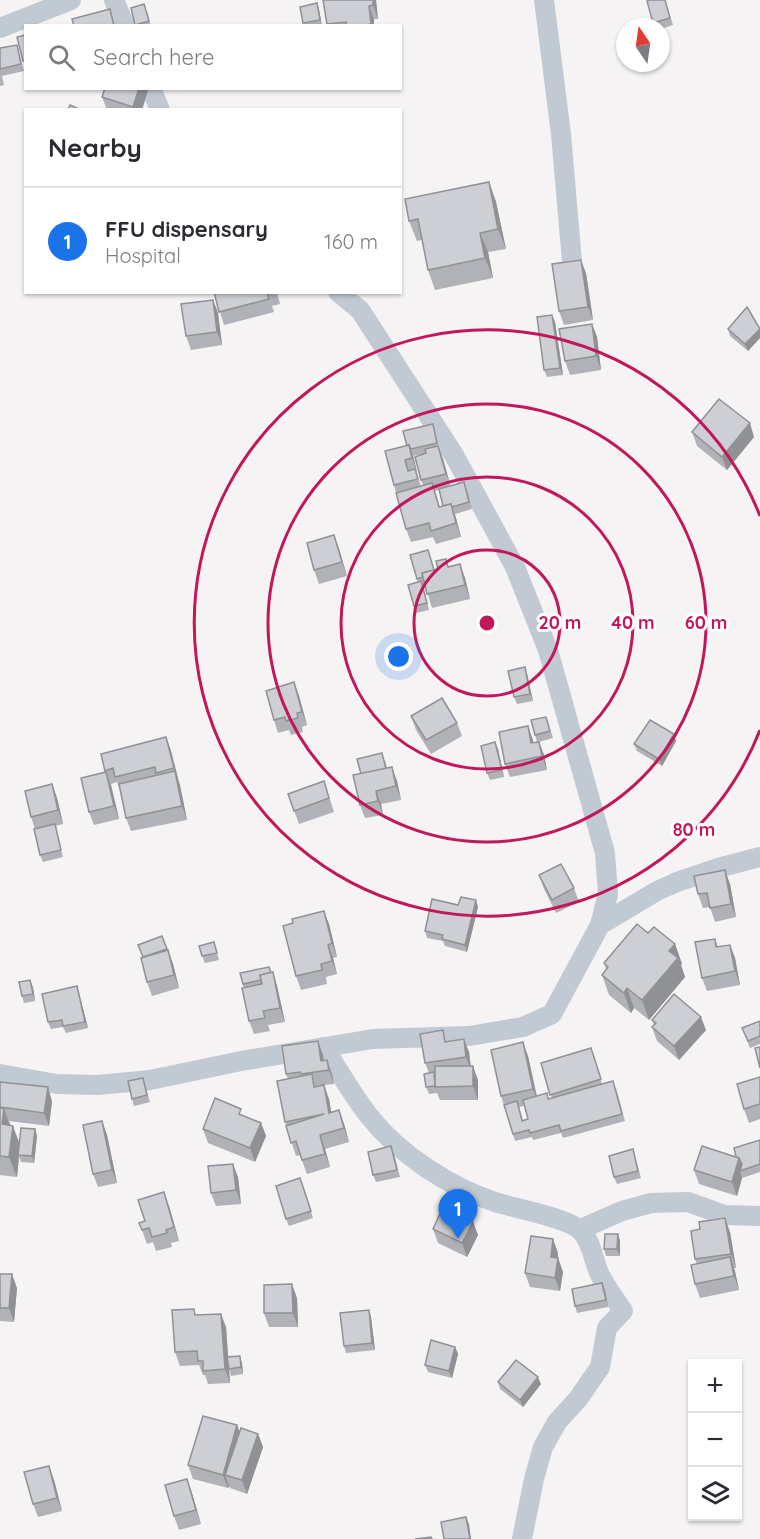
<!DOCTYPE html>
<meta charset="utf-8">
<style>
:root{--surface:#fff;--page:#f7f7f7;--text:#2b2b33;--muted:#7c7c81;--line:#e1e1e2;--accent:#1a73e8}
body{margin:0;font-family:Quicksand,sans-serif;background:var(--page);color:var(--text)}
.controls{position:absolute;right:18px;bottom:18px;display:grid;overflow:hidden;border-radius:0px;box-shadow:0 2px 4px #0004}
.controls button{width:54px;height:54px;display:grid;place-items:center;padding:0;border:0;border-bottom:2px solid var(--line);background:var(--surface);color:var(--text);font:30px sans-serif}
.compass{position:absolute;left:616px;top:18px;width:54px;height:54px;border-radius:50%;background:var(--surface);box-shadow:0 2px 4px #0004;rotate:347deg}
.you{position:absolute;left:399px;top:657px;width:21px;height:21px;margin:-15px;border:4px solid #fff;border-radius:50%;background:#1a73e8;box-shadow:0 0 0 9px #1a73e833}
.badge{display:grid;place-items:center;width:39px;height:39px;border-radius:50%;background:var(--accent);color:#fff;font-size:20px;font-weight:700}
.pin{position:absolute;translate:-50% -50px;filter:drop-shadow(0 2px 3px #0008)}
.pin::after{content:'';position:absolute;top:32px;width:21px;height:18px;background:inherit;clip-path:polygon(0 0,100% 0,50% 100%)}
.list{margin:0;padding:0;list-style:none}
h2{display:flex;justify-content:space-between;align-items:center;height:78px;margin:0;padding:0 24px;font-size:26px}
h2 small{font-size:20px;font-weight:400;color:var(--muted)}
.list li{display:grid;grid-template-columns:39px 1fr auto;gap:18px;align-items:center;box-sizing:border-box;height:108px;padding:0 24px;border-top:2px solid var(--line)}
.list b{display:block;font-size:22px;white-space:nowrap}
.list p{margin:0;font-size:20px;white-space:nowrap;color:var(--muted)}
.list em{font-size:20px;font-style:normal;color:var(--muted)}
.icon{flex:none;width:33px;height:33px;fill:none;stroke:currentColor;stroke-width:2;stroke-linecap:round;stroke-linejoin:round}
.map{position:relative;flex:none;width:760px;height:1539px;overflow:hidden}
.search{position:absolute;background:var(--surface);box-shadow:0 2px 4px #0004;left:24px;top:24px;width:378px;height:66px;display:flex;align-items:center;gap:15px;box-sizing:border-box;padding:0 21px;border-radius:0px;color:var(--muted);font-size:22px}
.panel{position:absolute;background:var(--surface);box-shadow:0 2px 4px #0004;left:24px;top:108px;width:378px;height:186px;border-radius:0px}
.map>svg:first-child{display:block}
</style>
<div class="map">
<svg width="760" height="1539" viewBox="0 0 760 1539">
<rect width="100%" height="100%" fill="#f5f3f3"/>
<g fill="none" stroke-linecap="round" stroke-linejoin="round">
<g stroke="#c1cad2" stroke-width="20">
<path d="M114,0L125,26"/>
<path d="M544,0L561,134L573,273"/>
<path d="M0,28L71,0"/>
<path d="M151,88L160,110"/>
<path d="M600,925L657,891L677,882L718,868L760,857"/>
<path d="M324,1047C338,1070 352,1094 369,1116C399,1154 449,1187 495,1202C513,1208 570,1218 581,1231C593,1243 593,1262 601,1277C607,1289 616,1300 623,1311L607,1328L600,1367L578,1399L557,1422L543,1447L534,1479L522,1539"/>
<path d="M0,1074L57,1084L98,1085L150,1080L241,1061L373,1039L469,1036L523,1027L552,1014L600,925L608,894L605,853L548,650L515,567L454,455L360,310L338,292"/>
<path d="M581,1229L622,1211L651,1203L688,1202L724,1215L760,1216"/>
</g>
</g>
<g fill="#b0b2b7" fill-rule="evenodd">
<path d="M323,0H376L378,19H374V26H327Z"/>
<path d="M665,0L673,25L661,29V27H655L647,1Z"/>
<path d="M317,3L319,10L322,26H304L303,23Z"/>
<path d="M147,11L151,26H136Z"/>
<path d="M17,45L24,71L2,76L4,85L0,86V48Z"/>
<path d="M148,90L142,110H107L102,97Z"/>
<path d="M489,182L496,202L506,249L488,252L493,278L435,290L428,270L422,240L417,241L409,221Z"/>
<path d="M586,273L593,320L564,325L559,311Z"/>
<path d="M214,292H277L280,304L272,306L274,312L224,325Z"/>
<path d="M213,300L218,313L222,345L191,350L186,336Z"/>
<path d="M555,322L563,375L547,377L544,370Z"/>
<path d="M592,324L597,337L601,370L570,375L565,361Z"/>
<path d="M728,329H760V338L748,351L730,336Z"/>
<path d="M435,431L438,446L443,459L450,486L467,489L472,509L455,514L461,537L436,544L433,537L411,542L406,529L394,485L407,446ZM426,453L421,480L423,485L421,486L416,472H417L413,456ZM439,490L443,506L440,507L435,491Z"/>
<path d="M692,432L754,437L727,470L697,446Z"/>
<path d="M339,549L347,576L319,584L314,570Z"/>
<path d="M410,555L434,570L460,564L465,578L470,599L432,608L425,585H423L429,610L416,613L414,606L418,582Z"/>
<path d="M527,674L533,701L517,704L514,697Z"/>
<path d="M294,682L299,696L307,725L302,727L303,732L291,735L289,730L278,733L274,720Z"/>
<path d="M411,716L457,723L462,736L431,754L416,730Z"/>
<path d="M546,717L553,738L539,742L544,755L547,770L510,777L505,764L528,726L533,743L537,742L535,735Z"/>
<path d="M674,734L676,741L662,766L637,751L634,744Z"/>
<path d="M166,737L171,751L179,782L187,820L131,831L126,818L120,791L117,782L111,784L119,819L94,825L89,812L105,772L101,754Z"/>
<path d="M498,749L504,777L490,780L487,773Z"/>
<path d="M385,760L387,768L397,781L401,800L381,804L383,815L365,818L360,805L361,774Z"/>
<path d="M324,781L334,812L299,824L288,794Z"/>
<path d="M52,784L57,798L63,824L55,826L63,857L43,862L40,855L35,829L31,817Z"/>
<path d="M539,875L574,888L579,902L556,913L544,889Z"/>
<path d="M730,884L736,917L715,922L710,907L703,908L698,894Z"/>
<path d="M458,905L478,907L467,952L445,946L443,941L427,938L425,931Z"/>
<path d="M329,924L337,957L333,958L337,974L326,977L327,984L301,990L296,976Z"/>
<path d="M648,933L675,944L682,964L681,965L685,977L649,1020L634,1008L631,1013L609,995L602,975L606,969L604,963Z"/>
<path d="M162,936L173,964L179,988L152,996L147,982L143,957Z"/>
<path d="M715,939L718,947L730,945L735,958L740,985L707,991L702,978Z"/>
<path d="M214,942L219,960L205,963L202,956Z"/>
<path d="M269,967L271,972H273L277,986L285,1022L268,1025L270,1031L254,1034L249,1021L243,984Z"/>
<path d="M33,987L35,1001L24,1003L22,996Z"/>
<path d="M79,993L88,1028L66,1033L63,1027L51,1029L48,1022Z"/>
<path d="M652,1020L706,1030L679,1060L657,1041L652,1027L654,1025Z"/>
<path d="M760,1021V1044L750,1048L742,1028Z"/>
<path d="M318,1041L323,1055L324,1061L327,1060L332,1074L334,1084L316,1086L329,1099L331,1113L344,1124L349,1142L325,1149L330,1167L307,1174L300,1155L296,1156L285,1122L288,1079L286,1074Z"/>
<path d="M447,1041L469,1052L471,1066L478,1080V1100H440L437,1093L429,1094L426,1087L429,1073L425,1063Z"/>
<path d="M591,1048L602,1084L616,1088L625,1121L563,1138L561,1133L533,1140L532,1137L515,1141L501,1096L528,1056L537,1096L549,1099L552,1098L541,1063ZM524,1106L528,1119L523,1120L519,1107Z"/>
<path d="M760,1077V1119L749,1123L744,1109Z"/>
<path d="M143,1078L150,1102L134,1106L132,1099Z"/>
<path d="M0,1082L52,1101L49,1126L9,1121L20,1144L35,1129L37,1136L34,1163L21,1162L19,1156L17,1177L0,1175Z"/>
<path d="M102,1121L107,1135L117,1183L98,1187L93,1174Z"/>
<path d="M261,1123L266,1136L255,1162L208,1143L203,1129Z"/>
<path d="M760,1140V1172L742,1178L737,1196L699,1184L694,1170L736,1157Z"/>
<path d="M633,1149L641,1178L617,1184L614,1177Z"/>
<path d="M394,1153L400,1177L376,1182L373,1175Z"/>
<path d="M238,1177L241,1204L216,1206L211,1193Z"/>
<path d="M303,1185L313,1218L289,1226L286,1219Z"/>
<path d="M169,1206L179,1241L171,1243L172,1247L156,1251L153,1242L147,1244L142,1230L145,1221Z"/>
<path d="M473,1222L478,1235L467,1257L438,1243L433,1229Z"/>
<path d="M730,1232L736,1268H734L739,1290L700,1298L695,1284L697,1264L695,1259Z"/>
<path d="M618,1234L620,1241V1256H606L604,1249Z"/>
<path d="M558,1253V1258L563,1272L560,1291L530,1287L525,1273Z"/>
<path d="M0,1274L17,1288L14,1322L0,1321Z"/>
<path d="M602,1283L605,1290L608,1307L577,1313L575,1306Z"/>
<path d="M297,1298L298,1327H269L264,1313Z"/>
<path d="M369,1310L371,1317L375,1350L346,1353L344,1346Z"/>
<path d="M196,1315L226,1327L228,1357L242,1363L243,1374L231,1376L229,1368L230,1383L208,1384L205,1375H203L199,1365L180,1366L175,1352Z"/>
<path d="M455,1347L458,1354L452,1378L428,1372L425,1365Z"/>
<path d="M498,1382L541,1384L523,1407L500,1389Z"/>
<path d="M237,1425L240,1432L258,1434L263,1447L247,1494L230,1488L229,1486L228,1488L193,1479L188,1465Z"/>
<path d="M187,1479L201,1524L179,1530L174,1516Z"/>
<path d="M54,1480L62,1511L38,1517L33,1504Z"/>
</g>
<g fill="#909195">
<path d="M373,0H376L378,19L373,5Z"/>
<path d="M317,3L319,10L322,26L320,20Z"/>
<path d="M369,6L374,19V26H372L371,24Z"/>
<path d="M139,88H148V90L142,110H133V107Z"/>
<path d="M489,182L496,202L506,249L498,229Z"/>
<path d="M480,233L488,252L493,278L485,258Z"/>
<path d="M581,260L586,273L593,320L588,307Z"/>
<path d="M213,300L218,313L222,345L217,332Z"/>
<path d="M552,315L555,322L563,375L560,368Z"/>
<path d="M592,324L597,337L601,370L596,356Z"/>
<path d="M760,329V338L748,351L745,344Z"/>
<path d="M750,423L754,437L727,470L722,457Z"/>
<path d="M409,445L414,459L417,472L412,458Z"/>
<path d="M438,446L443,459L451,487L446,474Z"/>
<path d="M451,504L456,518L461,537L456,523Z"/>
<path d="M334,535L339,549L347,576L342,562Z"/>
<path d="M460,564L465,578L470,599L465,585Z"/>
<path d="M525,667L527,674L533,701L530,694Z"/>
<path d="M294,682L299,696L307,725L302,712Z"/>
<path d="M528,726L533,740L536,757L531,743Z"/>
<path d="M674,734L676,741L662,766L659,759Z"/>
<path d="M166,737L171,751L179,782L174,768Z"/>
<path d="M495,742L498,749L504,777L502,770Z"/>
<path d="M539,742L544,755L547,770L542,756Z"/>
<path d="M392,767L397,781L401,800L396,786Z"/>
<path d="M175,771L180,785L187,820L182,806Z"/>
<path d="M106,772L111,786L119,819L114,806Z"/>
<path d="M52,784L57,798L63,824L58,810Z"/>
<path d="M376,791L381,804L383,815L378,801Z"/>
<path d="M725,870L730,884L736,917L731,904Z"/>
<path d="M476,900L478,907L467,952L465,945Z"/>
<path d="M324,911L329,924L337,957L332,943Z"/>
<path d="M675,944L682,964L681,965L685,977L649,1020L642,1000L669,951Z"/>
<path d="M328,945L333,958L337,974L332,961Z"/>
<path d="M730,945L735,958L740,985L735,971Z"/>
<path d="M168,950L173,964L179,988L174,975Z"/>
<path d="M273,972L277,986L285,1022L280,1008Z"/>
<path d="M30,980L33,987L35,1001L33,994Z"/>
<path d="M77,986L79,993L88,1028L85,1022Z"/>
<path d="M627,988L634,1008L631,1013L624,993Z"/>
<path d="M701,1017L706,1030L679,1060L674,1046Z"/>
<path d="M464,1039L469,1052L471,1070L466,1057Z"/>
<path d="M318,1041L323,1055L325,1071L321,1061Z"/>
<path d="M523,1042L528,1056L538,1103L533,1089Z"/>
<path d="M327,1060L332,1074L334,1084L329,1070Z"/>
<path d="M473,1066L478,1080V1100L473,1086Z"/>
<path d="M324,1085L329,1099L334,1127L329,1113Z"/>
<path d="M48,1087L52,1101L49,1126L44,1113Z"/>
<path d="M4,1109L11,1128L2,1124Z"/>
<path d="M339,1110L344,1124L349,1142L344,1128Z"/>
<path d="M102,1121L107,1135L117,1183L112,1170Z"/>
<path d="M261,1123L266,1136L255,1162L250,1148Z"/>
<path d="M13,1126L20,1145L17,1177L9,1157Z"/>
<path d="M35,1129L37,1136L34,1163L32,1156Z"/>
<path d="M320,1135L325,1149L330,1167L325,1154Z"/>
<path d="M739,1158L744,1170L740,1171L742,1178L737,1196L732,1182Z"/>
<path d="M233,1164L238,1177L241,1204L236,1190Z"/>
<path d="M164,1192L169,1206L179,1241L174,1227Z"/>
<path d="M725,1218L730,1232L736,1268L731,1254Z"/>
<path d="M473,1222L478,1235L467,1257L462,1243Z"/>
<path d="M618,1234L620,1241V1256L617,1249Z"/>
<path d="M553,1239L558,1253L556,1271L551,1257Z"/>
<path d="M730,1257L735,1271L739,1290L734,1276Z"/>
<path d="M558,1258L563,1272L560,1291L555,1278Z"/>
<path d="M12,1274L17,1288L14,1322L9,1308Z"/>
<path d="M602,1283L605,1290L608,1307L606,1300Z"/>
<path d="M292,1284L297,1298L298,1327L293,1313Z"/>
<path d="M369,1310L371,1317L375,1350L372,1343Z"/>
<path d="M221,1314L226,1327L230,1383L225,1369Z"/>
<path d="M455,1347L458,1354L452,1378L449,1371Z"/>
<path d="M240,1356L242,1363L243,1374L241,1367Z"/>
<path d="M538,1377L541,1384L523,1407L520,1400Z"/>
<path d="M237,1425L242,1439L225,1475L229,1486L228,1488L223,1475Z"/>
<path d="M258,1434L263,1447L247,1494L242,1480Z"/>
<path d="M49,1466L54,1480L62,1511L57,1498Z"/>
<path d="M187,1479L192,1493L201,1524L196,1510Z"/>
<path d="M466,1517L469,1524L471,1539H470Z"/>
</g>
<g fill="#cdcfd5" stroke="#909195" stroke-width="1.5">
<path d="M323,0H373V5L369,6L371,24L360,26H346V22L327,24Z"/>
<path d="M650,0H665L670,18L653,23L647,1Z"/>
<path d="M317,3L320,20L303,23L300,7Z"/>
<path d="M144,4L149,21L135,25L131,8Z"/>
<path d="M110,9L114,26H74L72,19Z"/>
<path d="M26,35V61H23L17,37Z"/>
<path d="M17,45L21,64L0,69V48Z"/>
<path d="M105,88H139L133,107L102,97Z"/>
<path d="M70,105L81,110H68Z"/>
<path d="M489,182L498,229L480,233L485,258L428,270L418,219L409,221L405,199Z"/>
<path d="M581,260L588,307L559,311L552,264Z"/>
<path d="M214,292H267L269,299L219,312Z"/>
<path d="M213,300L217,332L186,336L181,304Z"/>
<path d="M747,307L760,329L745,344L728,329Z"/>
<path d="M552,315L560,368L544,370L537,317Z"/>
<path d="M592,324L596,356L565,361L559,329Z"/>
<path d="M719,399L750,423L722,457L692,432Z"/>
<path d="M433,424L437,443L411,449L409,445L407,446L403,431Z"/>
<path d="M409,445L412,458L405,460L408,471L415,469L418,479L394,485L385,451Z"/>
<path d="M438,446L446,474L421,480L415,457L426,453L425,449Z"/>
<path d="M464,482L469,502L452,507L451,504L443,506L439,489Z"/>
<path d="M432,483L439,507L451,504L456,523L431,531L429,523L406,529L396,493Z"/>
<path d="M334,535L342,562L314,570L307,543Z"/>
<path d="M428,550L434,570L422,573L423,577L417,579L410,555Z"/>
<path d="M446,559L448,567L460,564L465,585L427,594L422,573L438,569L436,561Z"/>
<path d="M421,581L427,603L414,606L408,585Z"/>
<path d="M525,667L530,694L514,697L508,671Z"/>
<path d="M294,682L302,712L297,713L298,718L286,721L285,717L274,720L266,691Z"/>
<path d="M442,698L457,723L426,740L411,716Z"/>
<path d="M546,717L550,731L535,735L531,720Z"/>
<path d="M650,720L674,734L659,759L634,744Z"/>
<path d="M528,726L531,743L539,742L542,756L505,764L499,732Z"/>
<path d="M166,737L174,768L156,773L155,767L115,777L113,768L105,771L101,754Z"/>
<path d="M495,742L502,770L487,773L481,746Z"/>
<path d="M382,753L386,769L361,774L357,759Z"/>
<path d="M392,767L396,786L376,791L378,801L360,805L353,775Z"/>
<path d="M175,771L182,806L126,818L119,784Z"/>
<path d="M106,772L114,806L89,812L81,778Z"/>
<path d="M324,781L329,798L294,811L288,794Z"/>
<path d="M52,784L58,810L31,817L25,791Z"/>
<path d="M55,824L61,850L40,855L34,829Z"/>
<path d="M561,864L574,888L552,900L539,875Z"/>
<path d="M725,870L731,904L710,908L707,893L698,894L694,876Z"/>
<path d="M461,897L476,900L465,945L442,939L443,935L425,931L432,899L458,905Z"/>
<path d="M324,911L332,943L328,945L332,961L321,964L322,970L296,976L283,926L293,923L292,919Z"/>
<path d="M637,924L648,933L654,927L675,944L669,951L678,958L642,1000L627,988L624,993L602,975L608,967L604,963Z"/>
<path d="M162,936L167,949L143,957L138,945Z"/>
<path d="M715,939L716,947L730,945L735,971L702,978L695,942Z"/>
<path d="M214,942L217,953L202,956L199,946Z"/>
<path d="M168,950L174,975L147,982L141,958Z"/>
<path d="M269,967L271,973L260,975L261,980L243,984L240,973Z"/>
<path d="M273,972L280,1008L263,1011L265,1018L249,1021L242,988L262,984L260,975Z"/>
<path d="M30,980L33,994L22,996L19,982Z"/>
<path d="M77,986L85,1022L63,1026L62,1020L48,1022L42,994Z"/>
<path d="M674,994L701,1017L674,1046L652,1027L656,1023L652,1020Z"/>
<path d="M760,1021V1036L748,1041L742,1028Z"/>
<path d="M443,1030L445,1042L464,1039L466,1057L425,1063L420,1034Z"/>
<path d="M318,1041L321,1061L327,1060L329,1070L301,1074L300,1072L286,1074L282,1046Z"/>
<path d="M523,1042L533,1089L501,1096L491,1050Z"/>
<path d="M760,1047V1068L755,1048Z"/>
<path d="M591,1048L601,1079L550,1095L541,1063Z"/>
<path d="M435,1066H473V1086L435,1087Z"/>
<path d="M434,1072L435,1086L426,1087L424,1074Z"/>
<path d="M312,1074L314,1087L324,1085L329,1113L339,1110L344,1128L320,1135L325,1154L302,1160L296,1141L291,1143L286,1126L324,1114L285,1122L277,1081Z"/>
<path d="M760,1077V1104L744,1109L737,1084Z"/>
<path d="M143,1078L147,1095L132,1099L128,1081Z"/>
<path d="M613,1081L622,1114L561,1131L559,1125L530,1133L529,1130L513,1134L504,1105L517,1101L522,1121L528,1119L523,1100L547,1093L548,1099Z"/>
<path d="M0,1082L48,1087L44,1113L0,1107Z"/>
<path d="M215,1098L241,1109L239,1114L261,1123L250,1148L203,1129Z"/>
<path d="M0,1108L4,1109L2,1124L13,1126L9,1157L0,1156Z"/>
<path d="M102,1121L112,1170L93,1174L83,1125Z"/>
<path d="M21,1128L35,1129L32,1156L18,1155Z"/>
<path d="M760,1140V1164L740,1171L742,1164L739,1158L736,1157L734,1148Z"/>
<path d="M391,1146L397,1170L373,1175L368,1152Z"/>
<path d="M702,1146L739,1158L732,1182L694,1170Z"/>
<path d="M633,1149L638,1171L614,1177L609,1156Z"/>
<path d="M233,1164L236,1190L211,1193L208,1166Z"/>
<path d="M300,1178L311,1211L286,1219L276,1186Z"/>
<path d="M164,1192L174,1227L166,1230L167,1233L152,1237L149,1228L142,1230L139,1223L145,1221L138,1200Z"/>
<path d="M443,1207L473,1222L462,1243L433,1229Z"/>
<path d="M725,1218L731,1254L695,1259L691,1231L700,1229L699,1222Z"/>
<path d="M605,1234H618L617,1249H604Z"/>
<path d="M531,1236L553,1239L551,1257L558,1258L555,1278L525,1273Z"/>
<path d="M730,1257L734,1276L695,1284L691,1265Z"/>
<path d="M0,1274H12L9,1308H0Z"/>
<path d="M602,1283L606,1300L575,1306L572,1289Z"/>
<path d="M292,1284L293,1313H264V1285Z"/>
<path d="M194,1309L195,1315L221,1314L225,1369L203,1371V1361H198L197,1351L175,1352L172,1310Z"/>
<path d="M369,1310L372,1343L344,1346L340,1313Z"/>
<path d="M431,1340L455,1347L449,1371L425,1365Z"/>
<path d="M240,1356L241,1367L229,1369L227,1357Z"/>
<path d="M516,1360L538,1377L520,1400L498,1382Z"/>
<path d="M203,1416L237,1425L223,1475L188,1465Z"/>
<path d="M241,1428L258,1434L242,1480L225,1475Z"/>
<path d="M49,1466L57,1498L33,1504L24,1472Z"/>
<path d="M187,1479L196,1510L174,1516L165,1485Z"/>
<path d="M466,1517L470,1539H444L441,1522Z"/>
<path d="M431,1537L432,1539H415Z"/>
</g>
<g fill="none" stroke="#c2185b" stroke-width="3">
<circle cx="487" cy="623" r="73"/>
<circle cx="487" cy="623" r="146"/>
<circle cx="487" cy="623" r="219"/>
<path d="M760 730A293 293 0 1 1 760 516"/>
</g>
<circle cx="487" cy="623" r="9" fill="#c2185b" stroke="#fff" stroke-width="3"/>
<g font-size="18" text-anchor="middle" font-weight="bold" fill="#c2185b" stroke="#fff" stroke-width="6" stroke-linejoin="round" paint-order="stroke">
<text x="560" y="629">20 m</text>
<text x="633" y="629">40 m</text>
<text x="706" y="629">60 m</text>
<text x="694" y="836">80 m</text>
</g>
</svg>
<div class="controls">
<button>+</button>
<button>−</button>
<button><svg class="icon" aria-label="layers" viewBox="0 0 24 24"><path d="M12 4l9 5-9 5-9-5zM3 14l9 5 9-5"/></svg></button>
</div>
<svg class="compass" viewBox="-18 -18 36 36"><path d="M0-13l5 13h-10z" fill="#e53935"/><path d="M0 13l5-13h-10z" fill="#7c7c81"/></svg>
<div class="you"></div>
<div class="pin badge" style="left:458px;top:1239px">1</div>
<div class="search"><svg class="icon" aria-label="search" viewBox="0 0 24 24"><circle cx="10" cy="10" r="6"/><path d="M15 15l6 6"/></svg>Search here</div>
<section class="panel">
<h2>Nearby<small></small></h2>
<ul class="list">
<li><span class="badge">1</span><div><b>FFU dispensary</b><p>Hospital</p></div><em>160 m</em></li>
</ul>
</section>
</div>
